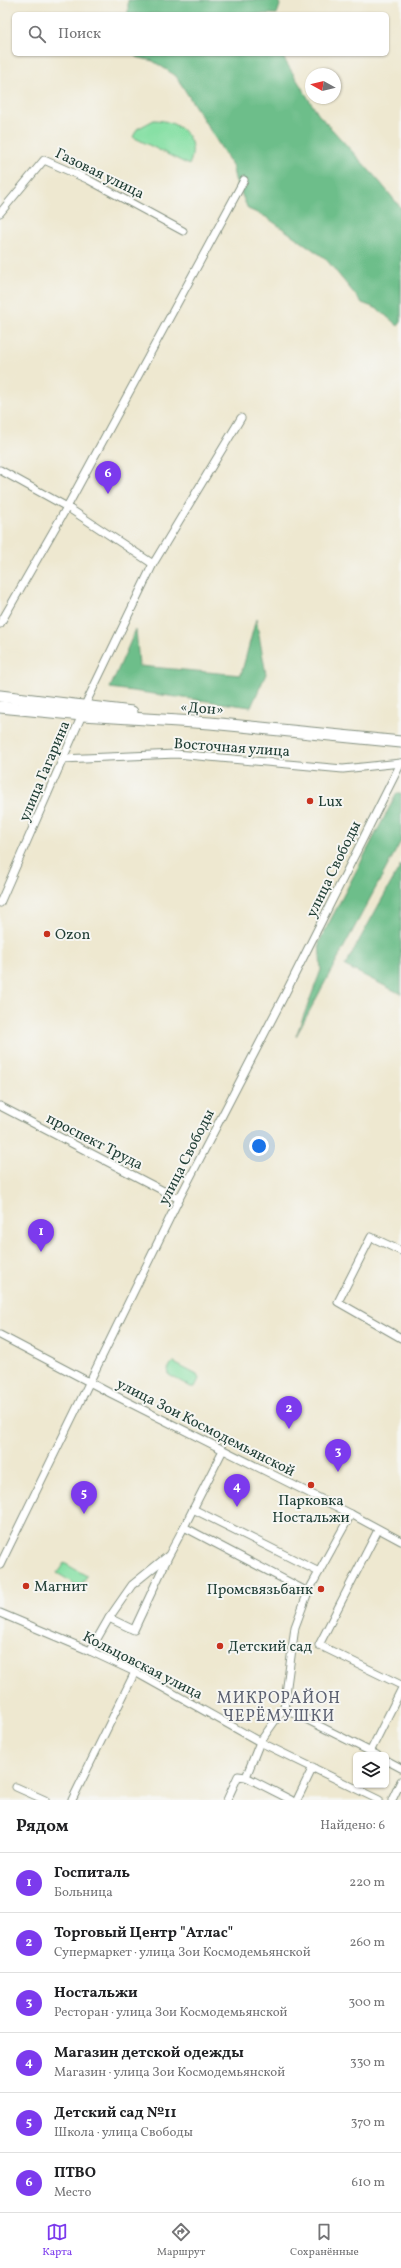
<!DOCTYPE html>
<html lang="ru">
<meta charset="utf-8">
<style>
:root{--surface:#fff;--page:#f2f2f2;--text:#202124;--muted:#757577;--line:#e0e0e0;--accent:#7c3aed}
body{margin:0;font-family:Vollkorn,serif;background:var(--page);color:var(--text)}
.controls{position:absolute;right:12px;bottom:12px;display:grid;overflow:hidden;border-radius:6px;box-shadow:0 1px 3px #0004}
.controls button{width:36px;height:36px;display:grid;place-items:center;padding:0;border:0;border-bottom:1px solid var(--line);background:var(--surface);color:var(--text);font:20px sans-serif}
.compass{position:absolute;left:305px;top:68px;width:36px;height:36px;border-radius:50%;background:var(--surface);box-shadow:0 1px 3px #0004;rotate:278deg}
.you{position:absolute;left:259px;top:1146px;width:14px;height:14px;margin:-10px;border:3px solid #fff;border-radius:50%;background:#1a73e8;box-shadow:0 0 0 6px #1a73e833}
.badge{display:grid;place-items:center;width:26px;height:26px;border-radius:50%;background:var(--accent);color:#fff;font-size:13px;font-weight:700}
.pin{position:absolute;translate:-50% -33px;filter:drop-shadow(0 1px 2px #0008)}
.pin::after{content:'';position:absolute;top:21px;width:14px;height:12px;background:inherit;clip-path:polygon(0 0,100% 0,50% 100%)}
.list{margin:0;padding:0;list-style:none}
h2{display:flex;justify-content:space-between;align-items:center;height:52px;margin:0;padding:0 16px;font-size:17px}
h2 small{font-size:13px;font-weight:400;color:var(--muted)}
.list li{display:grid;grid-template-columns:26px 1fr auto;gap:12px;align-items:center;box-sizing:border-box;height:60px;padding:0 16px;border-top:1px solid var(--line)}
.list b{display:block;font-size:15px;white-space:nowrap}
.list p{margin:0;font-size:13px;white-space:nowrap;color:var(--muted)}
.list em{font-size:13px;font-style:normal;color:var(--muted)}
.icon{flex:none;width:22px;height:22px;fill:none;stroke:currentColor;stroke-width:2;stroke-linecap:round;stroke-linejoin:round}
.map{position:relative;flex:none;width:401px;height:1800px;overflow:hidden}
.search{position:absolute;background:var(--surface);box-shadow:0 1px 3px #0004;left:12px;right:12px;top:12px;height:44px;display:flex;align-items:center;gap:10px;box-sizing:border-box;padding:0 14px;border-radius:6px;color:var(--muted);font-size:15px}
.sheet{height:412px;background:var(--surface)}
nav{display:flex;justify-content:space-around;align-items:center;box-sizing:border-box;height:56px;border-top:1px solid var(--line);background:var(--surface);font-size:11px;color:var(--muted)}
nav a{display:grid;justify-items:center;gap:2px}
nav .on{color:var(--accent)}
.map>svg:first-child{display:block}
</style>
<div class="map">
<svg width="401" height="1800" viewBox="0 0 401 1800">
<rect width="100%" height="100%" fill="#f6f6f2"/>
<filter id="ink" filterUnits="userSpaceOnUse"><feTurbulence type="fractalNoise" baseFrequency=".025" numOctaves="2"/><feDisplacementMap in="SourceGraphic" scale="8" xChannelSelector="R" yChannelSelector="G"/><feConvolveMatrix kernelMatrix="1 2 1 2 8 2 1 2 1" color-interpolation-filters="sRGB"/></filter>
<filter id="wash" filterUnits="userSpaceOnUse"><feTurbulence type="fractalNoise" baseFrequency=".012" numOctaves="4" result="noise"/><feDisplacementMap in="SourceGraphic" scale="16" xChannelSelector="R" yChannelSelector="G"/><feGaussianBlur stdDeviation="0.9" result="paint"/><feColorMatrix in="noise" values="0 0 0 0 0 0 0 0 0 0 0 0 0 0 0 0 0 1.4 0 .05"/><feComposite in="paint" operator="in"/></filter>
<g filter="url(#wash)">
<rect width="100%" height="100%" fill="#eee8d0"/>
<g fill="#87e0a5" stroke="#538e6c">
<path d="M154,120C179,120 201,139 189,165L133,137L137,129Z"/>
<path d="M174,1363L197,1375L199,1379L195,1387H191L169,1375L168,1369L171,1364Z"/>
<path d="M64,1563L87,1576L80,1587L57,1573Z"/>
</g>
<g fill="#6dbe8a" stroke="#467e5f">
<path d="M128,0H278L280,5L277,14H128Z"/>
<path d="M134,54H281L318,114L379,181L401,208V322L398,326L378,309L362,303L325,258L266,217L248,209L235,179L232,165L176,76L153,61L136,57Z"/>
<path d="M256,619L266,674L251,707L110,688L136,629L139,666L241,675Z"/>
<path d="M397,793H401V841L296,1036L321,970L319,942Z"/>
<path d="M401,865V994L345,966Z"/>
</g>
</g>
<g filter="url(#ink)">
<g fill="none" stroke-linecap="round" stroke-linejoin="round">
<g stroke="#869282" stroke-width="9">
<g id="street">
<path d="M0,213L44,160L87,179L183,231"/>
<path d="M0,470L67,507L153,564"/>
<path d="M0,624L67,507L244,180"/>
<path d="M85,705L153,564L241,418"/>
<path d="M62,759L176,754L343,769L401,763"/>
<path d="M0,903L82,715"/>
<path d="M0,1106L179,1199"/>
<path d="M401,1251L371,1237L338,1302L401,1338"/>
<path d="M0,1335L110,1393L351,1514L401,1541"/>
<path d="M223,1450L184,1527L308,1592L351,1514"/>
<path d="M193,1509L319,1572"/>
<path d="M378,1530L319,1645L401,1685"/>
<path d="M0,1565L179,1199L285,994L401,763"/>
<path d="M0,1613L90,1651L135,1672L260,1742L379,1800"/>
<path d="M109,1618L134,1630L168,1557"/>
<path d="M90,1651L109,1618L132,1585L169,1555L184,1527"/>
<path d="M284,1708L295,1627L308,1592"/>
<path d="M370,1752L401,1690"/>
<path d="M386,1760L401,1768"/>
<path d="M246,1777L291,1800"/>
<path d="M16,1787L45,1800"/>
<path d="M72,1800L135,1672"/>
<path d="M227,1800L238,1776L246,1777L260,1742L284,1708L377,1755"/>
<path d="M297,1800L313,1767"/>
<path d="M392,1800L401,1781"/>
</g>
</g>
<g stroke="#869282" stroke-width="13">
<g id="primary">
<path d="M0,696L132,712"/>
<path d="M0,707L82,715L210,723L401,742"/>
</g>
</g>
<use href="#street" stroke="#fff" stroke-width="7"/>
<use href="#primary" stroke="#fff" stroke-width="11"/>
</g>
</g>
<g fill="#c8321e" stroke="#f6f6f2" stroke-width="1.5">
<circle cx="310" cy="801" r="4"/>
<circle cx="47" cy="934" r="4"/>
<circle cx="311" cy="1485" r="4"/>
<circle cx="26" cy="1586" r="4"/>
<circle cx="321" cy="1589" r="4"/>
<circle cx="220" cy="1646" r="4"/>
</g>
<g text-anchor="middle" stroke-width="4" stroke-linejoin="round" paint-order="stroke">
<g font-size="15" fill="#1f3d34" stroke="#f6f6f2">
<text transform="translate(100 173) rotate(26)" y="5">Газовая улица</text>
<text transform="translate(202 708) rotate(4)" y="5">«Дон»</text>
<text transform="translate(232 747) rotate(4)" y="5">Восточная улица</text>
<text transform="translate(44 771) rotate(-67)" y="5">улица Гагарина</text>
<text transform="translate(333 869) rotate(-64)" y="5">улица Свободы</text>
<text transform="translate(95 1141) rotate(27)" y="5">проспект Труда</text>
<text transform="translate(186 1157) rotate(-63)" y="5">улица Свободы</text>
<text transform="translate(206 1427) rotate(27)" y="5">улица Зои Космодемьянской</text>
<text transform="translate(143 1665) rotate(27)" y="5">Кольцовская улица</text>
</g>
<g font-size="15" fill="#1f3d34" stroke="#f6f6f2" text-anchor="start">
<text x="318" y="806">Lux</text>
<text x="55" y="939">Ozon</text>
<text x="311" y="1505" text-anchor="middle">Парковка<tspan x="311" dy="17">Ностальжи</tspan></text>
<text x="34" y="1591">Магнит</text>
<text x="313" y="1594" text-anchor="end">Промсвязьбанк</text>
<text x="228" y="1651">Детский сад</text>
</g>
<g font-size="16" letter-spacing="1" fill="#5d6272" stroke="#f6f6f2">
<text x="279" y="1703">МИКРОРАЙОН<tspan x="279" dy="18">ЧЕРЁМУШКИ</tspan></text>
</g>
</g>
</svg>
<div class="controls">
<button><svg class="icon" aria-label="layers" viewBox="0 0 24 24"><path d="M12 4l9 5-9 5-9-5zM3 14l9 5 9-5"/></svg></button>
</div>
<svg class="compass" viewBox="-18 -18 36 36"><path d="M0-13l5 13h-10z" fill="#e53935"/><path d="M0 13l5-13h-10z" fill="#757577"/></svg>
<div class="you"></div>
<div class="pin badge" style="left:41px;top:1252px">1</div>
<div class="pin badge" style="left:289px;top:1429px">2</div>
<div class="pin badge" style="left:338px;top:1472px">3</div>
<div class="pin badge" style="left:237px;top:1507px">4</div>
<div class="pin badge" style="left:84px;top:1514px">5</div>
<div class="pin badge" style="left:108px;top:494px">6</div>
<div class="search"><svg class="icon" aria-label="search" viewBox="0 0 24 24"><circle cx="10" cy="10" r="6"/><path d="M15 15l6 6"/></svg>Поиск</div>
</div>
<section class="sheet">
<h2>Рядом<small>Найдено: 6</small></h2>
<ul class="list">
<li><span class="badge">1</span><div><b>Госпиталь</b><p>Больница</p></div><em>220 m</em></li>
<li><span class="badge">2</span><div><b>Торговый Центр &quot;Атлас&quot;</b><p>Супермаркет · улица Зои Космодемьянской</p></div><em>260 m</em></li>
<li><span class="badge">3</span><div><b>Ностальжи</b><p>Ресторан · улица Зои Космодемьянской</p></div><em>300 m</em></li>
<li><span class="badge">4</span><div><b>Магазин детской одежды</b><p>Магазин · улица Зои Космодемьянской</p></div><em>330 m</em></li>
<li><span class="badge">5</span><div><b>Детский сад №11</b><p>Школа · улица Свободы</p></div><em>370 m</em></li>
<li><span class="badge">6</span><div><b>ПТВО</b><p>Место</p></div><em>610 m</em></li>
</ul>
</section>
<nav>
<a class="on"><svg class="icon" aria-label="map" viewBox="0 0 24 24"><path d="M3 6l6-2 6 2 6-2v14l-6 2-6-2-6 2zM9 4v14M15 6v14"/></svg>Карта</a>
<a><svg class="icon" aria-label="directions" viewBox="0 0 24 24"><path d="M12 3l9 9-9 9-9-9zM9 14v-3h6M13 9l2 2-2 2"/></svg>Маршрут</a>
<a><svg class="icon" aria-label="saved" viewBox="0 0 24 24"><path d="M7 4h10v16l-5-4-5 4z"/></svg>Сохранённые</a>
</nav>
